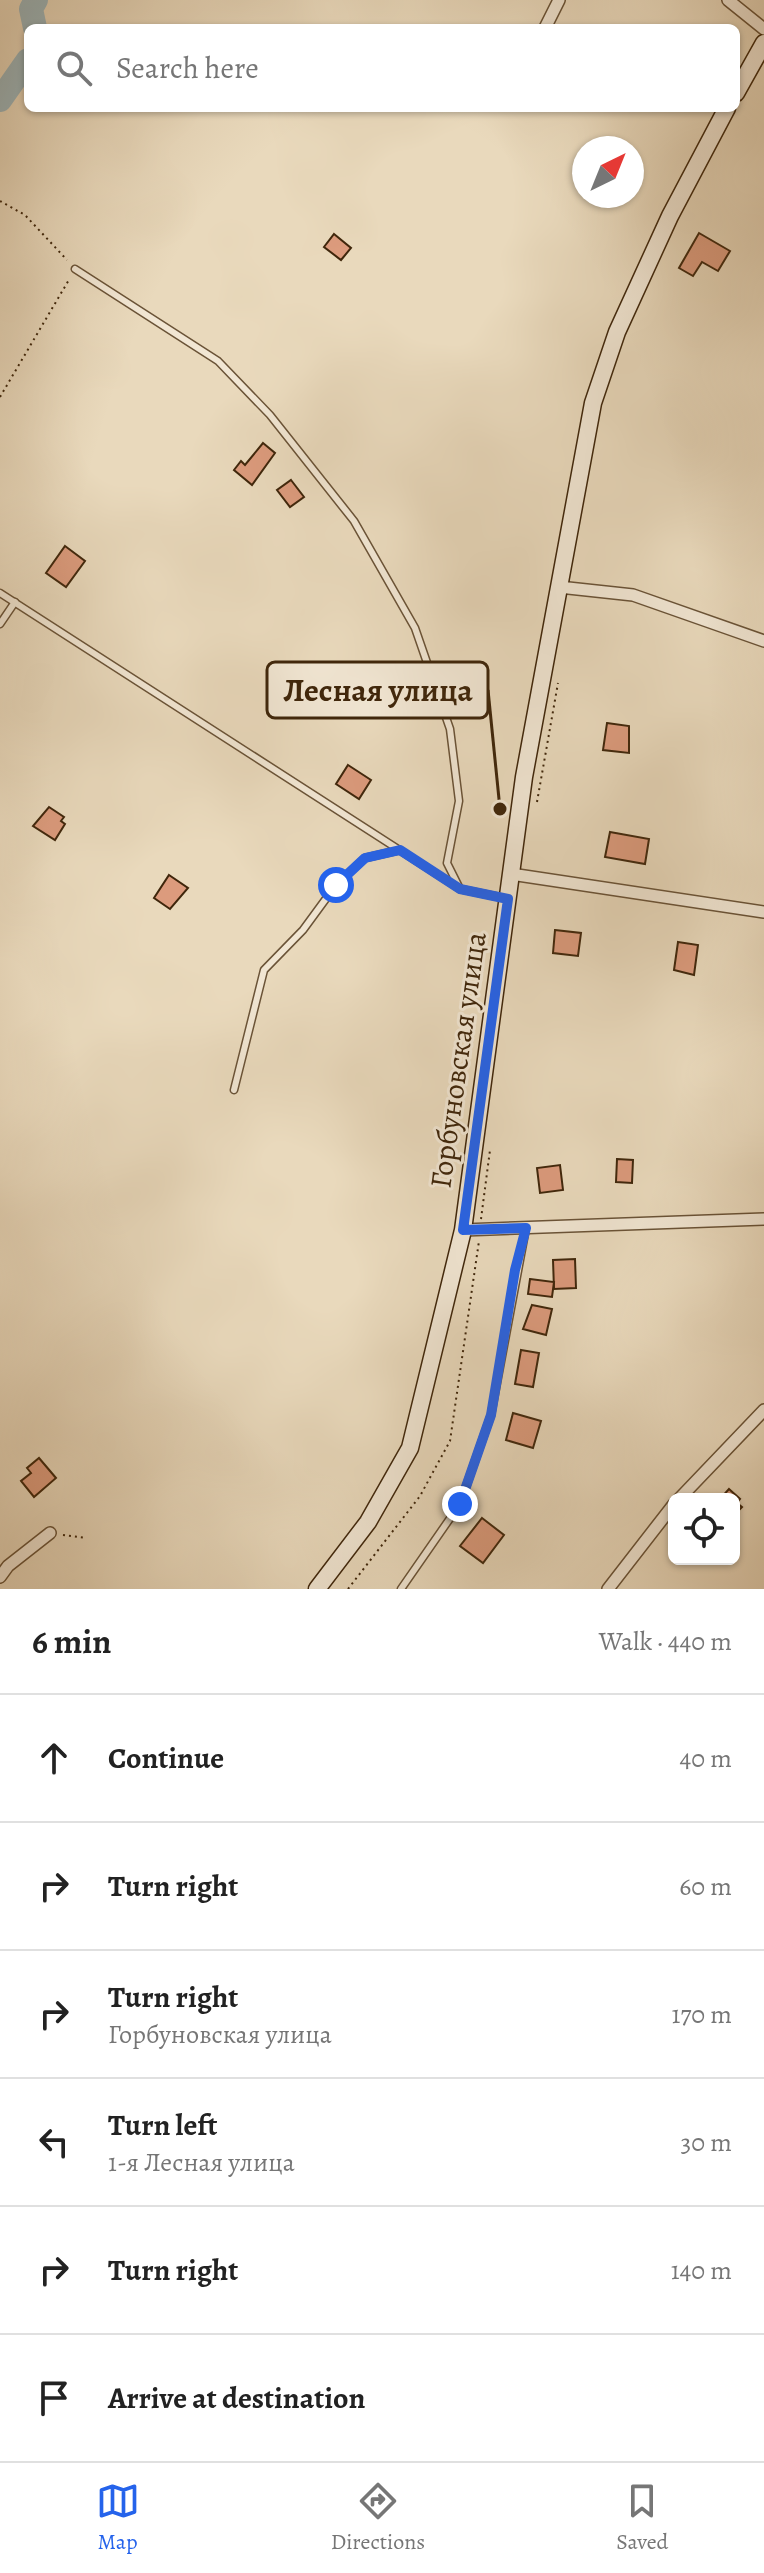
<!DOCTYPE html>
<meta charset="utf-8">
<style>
:root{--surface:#fff;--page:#f2f2f2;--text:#222;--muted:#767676;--line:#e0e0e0;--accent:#2563eb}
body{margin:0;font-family:Alegreya,serif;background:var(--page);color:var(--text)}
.controls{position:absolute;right:24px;bottom:24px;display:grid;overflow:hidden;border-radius:12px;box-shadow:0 2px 6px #0004}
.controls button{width:72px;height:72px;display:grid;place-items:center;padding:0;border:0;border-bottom:2px solid var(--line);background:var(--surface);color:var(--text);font:40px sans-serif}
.compass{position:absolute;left:572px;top:136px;width:72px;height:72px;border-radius:50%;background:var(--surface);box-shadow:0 2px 6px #0004;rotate:43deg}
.stop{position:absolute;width:24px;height:24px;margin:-18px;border:6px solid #2563eb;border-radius:50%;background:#fff}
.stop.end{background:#2563eb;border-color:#fff;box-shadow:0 2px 8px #0008}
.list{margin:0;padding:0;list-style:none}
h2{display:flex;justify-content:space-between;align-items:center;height:104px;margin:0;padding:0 32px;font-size:34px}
h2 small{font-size:26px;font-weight:400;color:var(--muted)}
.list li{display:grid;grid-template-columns:52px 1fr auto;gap:24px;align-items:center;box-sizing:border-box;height:128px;padding:0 32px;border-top:2px solid var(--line)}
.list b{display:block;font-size:30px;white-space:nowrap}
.list p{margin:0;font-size:26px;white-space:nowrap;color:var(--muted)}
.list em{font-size:26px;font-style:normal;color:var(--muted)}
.icon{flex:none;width:44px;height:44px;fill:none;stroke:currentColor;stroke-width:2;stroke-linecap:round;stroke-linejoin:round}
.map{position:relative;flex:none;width:764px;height:1589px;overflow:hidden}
.search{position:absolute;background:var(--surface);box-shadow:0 2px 6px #0004;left:24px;right:24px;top:24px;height:88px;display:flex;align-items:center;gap:20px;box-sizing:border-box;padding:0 28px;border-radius:12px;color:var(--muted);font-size:30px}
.sheet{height:872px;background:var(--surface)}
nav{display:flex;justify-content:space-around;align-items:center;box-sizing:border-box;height:112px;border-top:2px solid var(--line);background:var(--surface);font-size:22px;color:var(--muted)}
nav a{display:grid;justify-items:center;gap:4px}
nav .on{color:var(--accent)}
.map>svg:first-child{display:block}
</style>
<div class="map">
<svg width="764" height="1589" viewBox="0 0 764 1589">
<rect width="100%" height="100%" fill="#e9d9bc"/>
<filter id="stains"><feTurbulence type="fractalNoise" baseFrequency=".0025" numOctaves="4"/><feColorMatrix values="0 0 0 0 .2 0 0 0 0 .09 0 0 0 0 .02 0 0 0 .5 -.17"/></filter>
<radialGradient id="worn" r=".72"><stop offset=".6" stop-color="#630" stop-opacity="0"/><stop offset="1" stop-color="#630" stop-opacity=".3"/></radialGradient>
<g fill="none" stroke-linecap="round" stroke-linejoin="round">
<g stroke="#9db7bd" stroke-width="24">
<path d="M35,28L31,9L36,0"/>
<path d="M0,100L28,60"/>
</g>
</g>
<g fill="#dc9b7d" stroke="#3f260b" stroke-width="2">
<path d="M699,233L730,251L718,271L702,262L693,276L679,268Z"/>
<path d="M334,234L351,248L341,260L324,247Z"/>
<path d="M263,443L275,453L252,485L234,470L241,461L245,465Z"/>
<path d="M291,480L304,497L290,507L277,490Z"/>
<path d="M65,546L85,561L66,587L46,573Z"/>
<path d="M607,723L629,726V753L603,750Z"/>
<path d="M348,765L371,780L359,799L336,784Z"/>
<path d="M49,807L64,817L61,821L65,824L55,840L33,826Z"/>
<path d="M610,832L649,839L645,864L605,857Z"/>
<path d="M169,875L188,888L170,909L154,898Z"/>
<path d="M555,930L581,933L578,956L553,953Z"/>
<path d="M678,942L698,945L694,975L674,970Z"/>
<path d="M617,1159L633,1160L632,1183L616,1182Z"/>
<path d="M560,1165L563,1190L540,1193L537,1168Z"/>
<path d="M575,1259L576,1288L554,1289L553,1260Z"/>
<path d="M530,1279L554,1282L552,1297L528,1294Z"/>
<path d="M532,1305L552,1309L546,1335L523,1329Z"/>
<path d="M521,1350L539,1353L533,1387L515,1384Z"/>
<path d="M513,1413L541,1421L533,1448L506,1440Z"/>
<path d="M39,1458L56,1478L34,1497L21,1481L31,1473L27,1468Z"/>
<path d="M729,1489L740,1499L737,1503L742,1507L734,1515V1499H720Z"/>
<path d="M482,1518L504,1535L483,1563L460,1546Z"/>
</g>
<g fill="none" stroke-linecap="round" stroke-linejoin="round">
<g stroke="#6a5337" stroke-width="9">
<g id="lane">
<path d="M75,269L218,361L270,415L354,521L415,628L450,729L459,801L447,863L460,889"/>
<path d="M0,593L460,889L504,898"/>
<path d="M0,624L15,602"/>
<path d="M234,1090L264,970L303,930L336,885L365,858L400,850"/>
<path d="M401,1589L460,1504L491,1415L526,1228"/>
</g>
</g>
<g stroke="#6a5337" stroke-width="14">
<g id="street">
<path d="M728,0L764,29"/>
<path d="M545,28L559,0"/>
<path d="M559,587L633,595L764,641"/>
<path d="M511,874L764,912"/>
<path d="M463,1230L764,1219"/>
<path d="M679,1499L764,1410"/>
<path d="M0,1577L8,1566L50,1533"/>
<path d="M608,1589L674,1504"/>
</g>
</g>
<g stroke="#3f260b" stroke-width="19">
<g id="secondary">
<path d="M736,93L764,43"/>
<path d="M317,1589L368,1522L410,1448L463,1230L524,777L593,403L617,332L670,216L727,108"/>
</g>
</g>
<g stroke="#3f260b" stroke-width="2" stroke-dasharray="2 4" stroke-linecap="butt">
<path d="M0,201L25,215L67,260"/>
<path d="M0,397L70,278"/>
<path d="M537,802L558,683"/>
<path d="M481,1219L490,1150"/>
<path d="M63,1535L86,1538"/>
<path d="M348,1589L420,1496L450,1441L479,1241"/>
</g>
<use href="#lane" stroke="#f1e6d3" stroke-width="6"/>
<use href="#street" stroke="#f1e6d3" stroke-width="11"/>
<use href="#secondary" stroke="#f1e6d3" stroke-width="16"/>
</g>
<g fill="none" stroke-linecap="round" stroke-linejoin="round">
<path stroke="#2563eb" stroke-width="10" d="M336,885L365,858L400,850L460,889L508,899L463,1230L526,1228L515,1270L491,1415L460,1504"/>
</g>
<g text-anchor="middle" stroke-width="6" stroke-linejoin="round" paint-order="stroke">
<g font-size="30" fill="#3f260b" stroke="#f1e6d3">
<text transform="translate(458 1060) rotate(-82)" y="10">Горбуновская улица</text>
</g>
</g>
<path fill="none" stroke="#3f260b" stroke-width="3" d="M500 809L488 690"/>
<circle fill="#3f260b" stroke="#f1e6d3" stroke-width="3" cx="500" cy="809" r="8"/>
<rect fill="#f1e6d3" stroke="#3f260b" stroke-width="3" x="267" y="662" width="221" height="56" rx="8"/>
<g font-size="32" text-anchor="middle" font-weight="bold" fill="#3f260b">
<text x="378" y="701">Лесная улица</text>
</g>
<rect width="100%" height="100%" filter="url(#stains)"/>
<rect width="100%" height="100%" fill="url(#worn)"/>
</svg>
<div class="controls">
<button><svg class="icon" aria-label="locate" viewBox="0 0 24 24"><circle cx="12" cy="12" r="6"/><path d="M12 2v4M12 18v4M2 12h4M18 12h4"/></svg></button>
</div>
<svg class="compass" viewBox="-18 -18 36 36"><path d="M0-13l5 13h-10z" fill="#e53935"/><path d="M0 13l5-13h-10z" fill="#767676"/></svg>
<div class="stop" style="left:336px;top:885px"></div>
<div class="stop end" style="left:460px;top:1504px"></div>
<div class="search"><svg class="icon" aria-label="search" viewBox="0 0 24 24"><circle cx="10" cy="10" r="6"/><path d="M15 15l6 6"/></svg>Search here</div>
</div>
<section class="sheet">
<h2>6 min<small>Walk · 440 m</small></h2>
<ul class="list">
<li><svg class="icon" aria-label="ahead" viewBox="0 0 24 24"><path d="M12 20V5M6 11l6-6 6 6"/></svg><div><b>Continue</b></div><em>40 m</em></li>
<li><svg class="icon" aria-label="right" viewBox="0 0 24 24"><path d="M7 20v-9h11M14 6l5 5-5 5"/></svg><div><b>Turn right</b></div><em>60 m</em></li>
<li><svg class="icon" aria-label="right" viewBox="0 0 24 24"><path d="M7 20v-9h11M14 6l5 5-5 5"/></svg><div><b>Turn right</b><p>Горбуновская улица</p></div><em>170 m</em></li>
<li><svg class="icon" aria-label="left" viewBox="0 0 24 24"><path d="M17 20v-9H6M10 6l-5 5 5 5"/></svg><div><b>Turn left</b><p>1-я Лесная улица</p></div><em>30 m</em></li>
<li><svg class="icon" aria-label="right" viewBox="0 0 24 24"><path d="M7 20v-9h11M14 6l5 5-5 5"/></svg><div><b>Turn right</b></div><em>140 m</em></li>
<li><svg class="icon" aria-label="arrive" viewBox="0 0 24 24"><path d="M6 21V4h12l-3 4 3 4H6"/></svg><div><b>Arrive at destination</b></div></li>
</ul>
</section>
<nav>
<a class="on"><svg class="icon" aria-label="map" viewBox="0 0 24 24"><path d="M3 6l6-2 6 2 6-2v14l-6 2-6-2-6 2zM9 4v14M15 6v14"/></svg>Map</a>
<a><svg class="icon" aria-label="directions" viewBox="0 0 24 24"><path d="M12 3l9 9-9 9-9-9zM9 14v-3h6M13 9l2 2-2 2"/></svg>Directions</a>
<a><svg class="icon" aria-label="saved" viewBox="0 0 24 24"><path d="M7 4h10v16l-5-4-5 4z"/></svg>Saved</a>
</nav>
